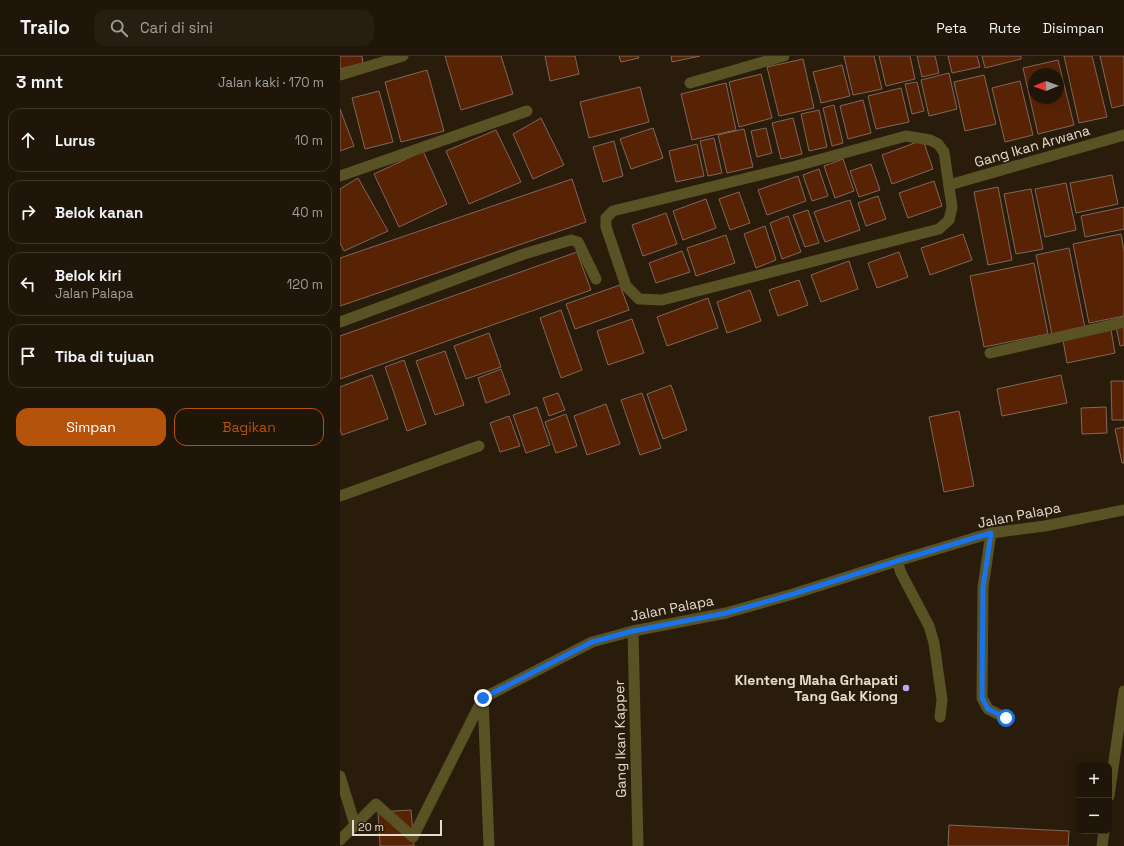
<!DOCTYPE html>
<html lang="id">
<meta charset="utf-8">
<style>
:root{--surface:#1f1508;--page:#271e12;--text:#f1f3f6;--muted:#a19f9c;--line:#3c3429;--accent:#b45309}
body{margin:0;font-family:"Space Grotesk",sans-serif;background:var(--page);color:var(--text)}
.controls{position:absolute;right:12px;bottom:12px;display:grid;overflow:hidden;border-radius:8px;box-shadow:0 4px 16px #0002}
.controls button{width:36px;height:36px;display:grid;place-items:center;padding:0;border:0;border-bottom:1px solid var(--line);background:var(--surface);color:var(--text);font:20px sans-serif}
.compass{position:absolute;left:688px;top:12px;width:36px;height:36px;border-radius:50%;background:var(--surface);box-shadow:0 4px 16px #0002;rotate:269deg}
.scale{position:absolute;left:12px;bottom:10px;width:90px;box-sizing:border-box;padding-left:4px;border:2px solid #e5dcd1;border-top:0;font-size:11px;line-height:14px;white-space:nowrap;color:#e5dcd1;-webkit-text-stroke:3px #291c0a;paint-order:stroke}
.stop{position:absolute;width:12px;height:12px;margin:-9px;border:3px solid #1a73e8;border-radius:50%;background:#fff}
.stop.end{background:#1a73e8;border-color:#fff;box-shadow:0 1px 4px #0008}
.list{margin:0;padding:0;list-style:none}
h2{display:flex;justify-content:space-between;align-items:center;height:52px;margin:0;padding:0 16px;font-size:17px}
h2 small{font-size:13px;font-weight:400;color:var(--muted)}
.list li{display:grid;grid-template-columns:26px 1fr auto;gap:12px;align-items:center;box-sizing:border-box;height:64px;margin:0 8px 8px;padding:0 8px;border:1px solid var(--line);border-radius:12px}
.list b{display:block;font-size:15px;white-space:nowrap}
.list p{margin:0;font-size:13px;white-space:nowrap;color:var(--muted)}
.list em{font-size:13px;font-style:normal;color:var(--muted)}
.actions{display:flex;gap:8px;padding:12px 16px}
.actions a{flex:1;padding:9px 0;border:1px solid var(--accent);border-radius:12px;text-align:center;font-size:14px;color:var(--accent)}
.actions .main{background:var(--accent);color:#fff}
.icon{flex:none;width:22px;height:22px;fill:none;stroke:currentColor;stroke-width:2;stroke-linecap:round;stroke-linejoin:round}
.map{position:relative;flex:none;width:784px;height:790px;overflow:hidden}
header{display:flex;align-items:center;gap:24px;box-sizing:border-box;height:56px;padding:0 20px;background:var(--surface);border-bottom:1px solid var(--line)}
header strong{font-size:19px}
nav{display:flex;gap:22px;margin-inline-start:auto;font-size:14px}
.search{width:280px;height:36px;background:var(--page);display:flex;align-items:center;gap:10px;box-sizing:border-box;padding:0 14px;border-radius:12px;color:var(--muted);font-size:15px}
main{display:flex}
aside{flex:1;background:var(--surface)}
.map>svg:first-child{display:block}
</style>
<header>
<strong>Trailo</strong>
<div class="search"><svg class="icon" aria-label="search" viewBox="0 0 24 24"><circle cx="10" cy="10" r="6"/><path d="M15 15l6 6"/></svg>Cari di sini</div>
<nav><a>Peta</a><a>Rute</a><a>Disimpan</a></nav>
</header>
<main>
<aside>
<h2>3 mnt<small>Jalan kaki · 170 m</small></h2>
<ul class="list">
<li><svg class="icon" aria-label="ahead" viewBox="0 0 24 24"><path d="M12 20V5M6 11l6-6 6 6"/></svg><div><b>Lurus</b></div><em>10 m</em></li>
<li><svg class="icon" aria-label="right" viewBox="0 0 24 24"><path d="M7 20v-9h11M14 6l5 5-5 5"/></svg><div><b>Belok kanan</b></div><em>40 m</em></li>
<li><svg class="icon" aria-label="left" viewBox="0 0 24 24"><path d="M17 20v-9H6M10 6l-5 5 5 5"/></svg><div><b>Belok kiri</b><p>Jalan Palapa</p></div><em>120 m</em></li>
<li><svg class="icon" aria-label="arrive" viewBox="0 0 24 24"><path d="M6 21V4h12l-3 4 3 4H6"/></svg><div><b>Tiba di tujuan</b></div></li>
</ul>
<div class="actions"><a class="main">Simpan</a><a>Bagikan</a></div>
</aside>
<div class="map">
<svg width="784" height="790" viewBox="0 0 784 790">
<rect width="100%" height="100%" fill="#291c0a"/>
<g fill="#582205" stroke="#80675c" fill-rule="evenodd">
<path d="M0,0H22L23,7L0,13Z"/>
<path d="M105,0H161L173,38L121,54Z"/>
<path d="M205,0H235L239,18L210,25Z"/>
<path d="M279,0H298L299,2L281,6Z"/>
<path d="M331,0H360L332,6Z"/>
<path d="M504,0H534L542,33L513,39Z"/>
<path d="M539,0H570L575,23L546,30Z"/>
<path d="M577,0H595L599,17L582,21Z"/>
<path d="M608,0H637L640,11L612,17Z"/>
<path d="M642,0H681V3L645,12Z"/>
<path d="M724,0H752L767,61L739,67Z"/>
<path d="M760,0H784V49L772,52Z"/>
<path d="M463,3L474,52L439,60L427,11Z"/>
<path d="M718,4L734,69L698,78L683,12ZM694,18H718V42H694Z"/>
<path d="M502,9L510,40L481,47L473,16Z"/>
<path d="M87,14L104,75L61,86L45,26Z"/>
<path d="M609,17L617,53L589,60L581,24Z"/>
<path d="M421,18L432,62L399,71L389,26Z"/>
<path d="M644,19L656,68L625,75L614,26Z"/>
<path d="M680,25L693,79L665,86L652,32Z"/>
<path d="M577,26L584,55L572,58L565,28Z"/>
<path d="M386,27L396,74L352,84L341,38Z"/>
<path d="M300,31L309,66L249,82L240,46Z"/>
<path d="M561,32L569,66L536,73L528,40Z"/>
<path d="M39,35L53,86L25,93L12,42Z"/>
<path d="M523,44L531,77L508,83L500,50Z"/>
<path d="M494,49L503,87L492,90L483,52Z"/>
<path d="M0,53L14,90L0,95Z"/>
<path d="M479,54L487,91L469,95L461,58Z"/>
<path d="M201,62L224,109L193,123L173,78Z"/>
<path d="M453,62L462,98L441,103L432,67Z"/>
<path d="M313,72L323,102L291,113L280,83Z"/>
<path d="M426,72L432,97L417,101L411,75Z"/>
<path d="M404,73L413,111L387,117L378,79Z"/>
<path d="M156,74L181,126L129,148L106,95Z"/>
<path d="M374,82L382,117L368,120L360,85Z"/>
<path d="M583,84L593,113L552,128L542,99Z"/>
<path d="M274,85L283,120L263,126L253,91Z"/>
<path d="M357,88L364,120L336,126L329,95Z"/>
<path d="M83,95L107,148L59,171L34,118Z"/>
<path d="M503,103L514,135L495,142L484,110Z"/>
<path d="M531,108L540,134L519,141L510,115Z"/>
<path d="M479,113L488,140L472,145L463,119Z"/>
<path d="M772,119L778,148L736,157L730,127Z"/>
<path d="M458,120L466,145L427,159L418,134Z"/>
<path d="M18,122L48,175L4,195L0,187V133Z"/>
<path d="M232,123L246,166L0,250V202Z"/>
<path d="M594,125L602,150L568,162L559,137Z"/>
<path d="M726,127L736,174L705,181L695,133Z"/>
<path d="M658,131L672,204L648,209L634,136Z"/>
<path d="M691,133L703,193L676,198L664,138Z"/>
<path d="M399,136L410,167L390,174L379,143Z"/>
<path d="M538,140L546,163L526,170L518,147Z"/>
<path d="M366,143L376,172L343,184L333,155Z"/>
<path d="M510,144L520,174L485,186L474,156Z"/>
<path d="M784,151V173L745,181L741,160Z"/>
<path d="M468,154L479,187L465,191L453,159Z"/>
<path d="M326,157L337,188L303,200L292,169Z"/>
<path d="M448,160L461,196L442,203L430,167Z"/>
<path d="M425,170L436,204L416,212L404,178Z"/>
<path d="M623,178L632,204L590,219L581,192Z"/>
<path d="M781,178L784,195V260L749,267L733,188Z"/>
<path d="M386,179L395,207L356,220L347,192Z"/>
<path d="M729,192L745,272L712,279L696,199Z"/>
<path d="M342,195L350,216L316,227L309,207Z"/>
<path d="M237,196L251,234L0,323V280Z"/>
<path d="M559,196L568,221L537,232L528,207Z"/>
<path d="M509,205L518,233L481,246L471,219Z"/>
<path d="M694,207L708,278L644,291L630,220Z"/>
<path d="M459,224L468,249L438,260L429,234Z"/>
<path d="M280,229L289,254L235,273L226,248Z"/>
<path d="M410,234L421,265L387,277L377,246Z"/>
<path d="M368,242L378,272L327,290L317,261Z"/>
<path d="M221,254L242,314L221,322L200,262Z"/>
<path d="M292,263L304,297L268,309L257,275Z"/>
<path d="M784,268V289L780,290L776,270Z"/>
<path d="M771,274L775,297L727,307L723,284Z"/>
<path d="M149,277L161,311L126,323L114,290Z"/>
<path d="M105,295L124,349L95,359L76,305Z"/>
<path d="M64,304L86,368L67,375L45,311Z"/>
<path d="M161,313L170,338L146,347L138,322Z"/>
<path d="M32,319L48,363L2,379L0,374V331Z"/>
<path d="M721,319L727,347L662,360L657,333Z"/>
<path d="M771,325H784V364H772Z"/>
<path d="M331,329L347,374L323,383L307,338Z"/>
<path d="M218,337L225,354L209,360L203,342Z"/>
<path d="M302,337L321,392L300,399L281,344Z"/>
<path d="M266,348L280,388L247,399L234,360Z"/>
<path d="M197,351L210,389L186,397L173,359Z"/>
<path d="M766,351L767,377L742,378L741,352Z"/>
<path d="M619,355L634,430L604,436L589,361Z"/>
<path d="M226,358L237,390L216,397L205,366Z"/>
<path d="M169,360L180,390L160,396L150,367Z"/>
<path d="M784,371V407H782L775,373Z"/>
<path d="M71,754L74,790H40L38,756Z"/>
<path d="M609,769L729,775L728,790H608Z"/>
</g>
<g fill="none" stroke-linecap="round" stroke-linejoin="round">
<g stroke="#595224" stroke-width="11">
<path d="M651,477L643,531L642,642L648,653L666,662"/>
<path d="M557,505L561,517L589,570L594,587L602,644L600,661"/>
</g>
<g stroke="#595224" stroke-width="11">
<path d="M0,19L63,0"/>
<path d="M350,27L444,0"/>
<path d="M566,80L590,84L598,88L604,96L612,151L609,164L599,173L322,244L299,243L286,230L266,171V162L273,155L456,110Z"/>
<path d="M0,120L187,55"/>
<path d="M609,129L784,79"/>
<path d="M0,266L184,198L231,184L238,186L256,223"/>
<path d="M650,297L784,266"/>
<path d="M0,440L139,390"/>
<path d="M293,575L298,790"/>
<path d="M143,642L149,790"/>
<path d="M0,720L15,769"/>
<path d="M769,740L784,635"/>
<path d="M0,784L36,748L73,781L143,642L252,586L293,575L386,557L453,538L557,505L651,477L705,470L784,454"/>
<path d="M762,790L764,775"/>
</g>
</g>
<g fill="none" stroke-linecap="round" stroke-linejoin="round">
<path stroke="#1a73e8" stroke-width="5" d="M143,642L252,586L293,575L386,557L453,538L557,505L651,477L643,531L642,642L648,653L666,662"/>
</g>
<circle fill="#baaaf6" stroke="#291c0a" stroke-width="1.5" cx="566" cy="632" r="4"/>
<g text-anchor="middle" stroke-width="3" stroke-linejoin="round" paint-order="stroke">
<g font-size="14" fill="#e5dcd1" stroke="#291c0a">
<text transform="translate(692 90) rotate(-16)" y="5">Gang Ikan Arwana</text>
<text transform="translate(679 459) rotate(-11)" y="5">Jalan Palapa</text>
<text transform="translate(332 552) rotate(-11)" y="5">Jalan Palapa</text>
<text transform="translate(280 683) rotate(-91)" y="5">Gang Ikan Kapper</text>
</g>
<g font-size="14" font-weight="bold" fill="#e5dcd1" stroke="#291c0a" text-anchor="end">
<text x="558" y="629">Klenteng Maha Grhapati<tspan x="558" dy="16">Tang Gak Kiong</tspan></text>
</g>
</g>
</svg>
<div class="controls">
<button>+</button>
<button>−</button>
</div>
<svg class="compass" viewBox="-18 -18 36 36"><path d="M0-13l5 13h-10z" fill="#e53935"/><path d="M0 13l5-13h-10z" fill="#a19f9c"/></svg>
<div class="scale">20 m</div>
<div class="stop" style="left:666px;top:662px"></div>
<div class="stop end" style="left:143px;top:642px"></div>
</div>
</main>
